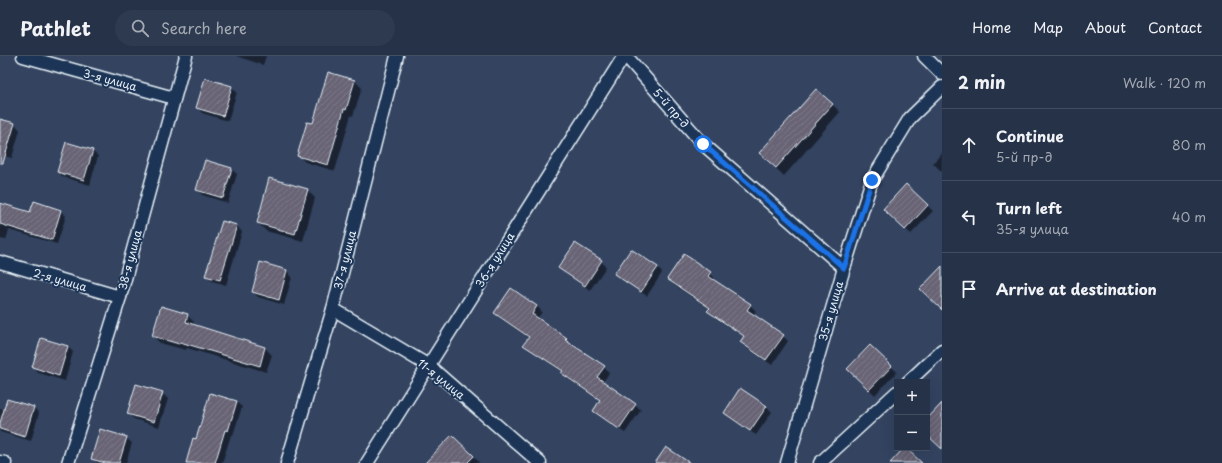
<!DOCTYPE html>
<meta charset="utf-8">
<style>
:root{--surface:#263248;--page:#2e3a4f;--text:#f1f3f6;--muted:#a4aab4;--line:#424d60}
body{margin:0;font-family:"Playpen Sans",sans-serif;background:var(--page);color:var(--text)}
.controls{position:absolute;right:12px;bottom:12px;display:grid;overflow:hidden;border-radius:0px;box-shadow:0 4px 16px #0002}
.controls button{width:36px;height:36px;display:grid;place-items:center;padding:0;border:0;border-bottom:1px solid var(--line);background:var(--surface);color:var(--text);font:20px sans-serif}
.stop{position:absolute;width:12px;height:12px;margin:-9px;border:3px solid #1a73e8;border-radius:50%;background:#fff}
.stop.end{background:#1a73e8;border-color:#fff;box-shadow:0 1px 4px #0008}
.list{margin:0;padding:0;list-style:none}
h2{display:flex;justify-content:space-between;align-items:center;height:52px;margin:0;padding:0 16px;font-size:17px}
h2 small{font-size:13px;font-weight:400;color:var(--muted)}
.list li{display:grid;grid-template-columns:26px 1fr auto;gap:12px;align-items:center;box-sizing:border-box;height:72px;padding:0 16px;border-top:1px solid var(--line)}
.list b{display:block;font-size:15px;white-space:nowrap}
.list p{margin:0;font-size:13px;white-space:nowrap;color:var(--muted)}
.list em{font-size:13px;font-style:normal;color:var(--muted)}
.icon{flex:none;width:22px;height:22px;fill:none;stroke:currentColor;stroke-width:2;stroke-linecap:round;stroke-linejoin:round}
.map{position:relative;flex:none;width:942px;height:407px;overflow:hidden}
header{display:flex;align-items:center;gap:24px;box-sizing:border-box;height:56px;padding:0 20px;background:var(--surface);border-bottom:1px solid var(--line)}
header strong{font-size:19px}
nav{display:flex;gap:22px;margin-inline-start:auto;font-size:14px}
.search{width:280px;height:36px;background:var(--page);display:flex;align-items:center;gap:10px;box-sizing:border-box;padding:0 14px;border-radius:22px;color:var(--muted);font-size:15px}
main{display:flex}
aside{flex:1;background:var(--surface)}
.map>svg:first-child{display:block}
</style>
<header>
<strong>Pathlet</strong>
<div class="search"><svg class="icon" aria-label="search" viewBox="0 0 24 24"><circle cx="10" cy="10" r="6"/><path d="M15 15l6 6"/></svg>Search here</div>
<nav><a>Home</a><a>Map</a><a>About</a><a>Contact</a></nav>
</header>
<main>
<div class="map">
<svg width="942" height="407" viewBox="0 0 942 407">
<defs>
<pattern id="building-hatch" width="6" height="6" patternUnits="userSpaceOnUse"><rect width="6" height="6" fill="#676374"/><path d="M-1 1l2-2M0 6l6-6M5 7l2-2" fill="none" stroke="#7d7a89"/></pattern>
</defs>
<rect width="100%" height="100%" fill="#334360"/>
<filter id="ink" filterUnits="userSpaceOnUse"><feTurbulence type="fractalNoise" baseFrequency=".025" numOctaves="2"/><feDisplacementMap in="SourceGraphic" scale="8" xChannelSelector="R" yChannelSelector="G"/><feConvolveMatrix kernelMatrix="1 2 1 2 8 2 1 2 1" color-interpolation-filters="sRGB"/></filter>
<g filter="url(#ink)">
<g fill="#0007">
<path d="M236,0H266L263,9Z"/>
<path d="M329,17L355,25L362,32L353,60L351,59L335,115L305,106L298,99L313,69Z"/>
<path d="M231,31L237,36L228,65L202,57L197,51Z"/>
<path d="M832,48L840,56L784,120L760,97Z"/>
<path d="M0,64L15,68L20,74L12,102L0,99Z"/>
<path d="M92,95L98,100L90,129L63,121L58,116Z"/>
<path d="M942,97V116L933,107Z"/>
<path d="M231,113L237,118L228,147L202,139L197,133Z"/>
<path d="M906,130L933,155L911,178L884,153Z"/>
<path d="M307,134L315,142L303,185L266,175L258,167Z"/>
<path d="M0,148L31,157L60,154L66,160L57,188L9,174L6,184L0,183Z"/>
<path d="M237,170L242,176L226,229L212,225L206,219Z"/>
<path d="M601,205L606,211L590,234L565,217L559,211Z"/>
<path d="M261,207L287,215L292,221L284,249L258,241L253,236Z"/>
<path d="M657,211L662,217L647,240L621,223L616,218Z"/>
<path d="M710,217L715,223L714,225L750,249L756,255L752,259L783,280L788,285L772,309L747,292L741,286L745,281L714,261L709,255L710,253L674,229L669,223Z"/>
<path d="M537,250L542,256L537,263L566,282L571,289L604,311L609,317L603,326L635,348L641,354L625,377L599,360L594,355L601,345L568,323L563,316L530,294L525,288L529,282L500,262L495,257Z"/>
<path d="M187,259L194,266L193,270L265,292L272,299L266,316L187,292L186,294L160,287L153,280Z"/>
<path d="M870,290L897,316L875,339L849,313Z"/>
<path d="M68,291L73,296L65,325L39,317L33,311Z"/>
<path d="M162,337L168,343L159,371L134,363L128,358Z"/>
<path d="M8,344L34,352L39,357L31,385L0,376V352L5,353Z"/>
<path d="M236,346L242,351L233,379H231L222,407H187L197,384Z"/>
<path d="M766,350L772,356L756,379L730,362L725,357Z"/>
<path d="M126,382L132,387L126,407H97L92,402Z"/>
<path d="M473,400L479,406L478,407H434Z"/>
</g>
<g fill="url(#building-hatch)" stroke="#e8f1f8">
<path d="M328,16L355,24L346,54L344,53L328,109L297,100L307,66L313,67Z"/>
<path d="M205,22L232,30L223,60L196,52Z"/>
<path d="M816,33L833,48L776,112L759,97Z"/>
<path d="M0,63L15,67L3,107H0Z"/>
<path d="M66,86L93,94L84,124L57,116Z"/>
<path d="M205,104L232,112L223,142L196,134Z"/>
<path d="M269,122L308,133L295,178L257,167Z"/>
<path d="M906,128L928,149L905,174L883,153Z"/>
<path d="M34,145L61,154L52,184L0,168V147L30,156Z"/>
<path d="M222,165L237,169L220,224L205,220Z"/>
<path d="M575,187L602,204L585,230L558,212Z"/>
<path d="M631,193L658,211L641,236L614,218Z"/>
<path d="M684,198L711,216L708,220L751,248L747,254L784,279L766,304L740,286L744,280L707,255L710,252L667,223Z"/>
<path d="M260,206L287,214L279,244L252,236Z"/>
<path d="M942,210V254L920,233Z"/>
<path d="M511,232L537,250L532,258L567,282L565,284L605,310L597,321L636,348L619,373L593,355L600,344L561,317L563,315L523,289L529,281L494,257Z"/>
<path d="M161,250L188,258L186,266L265,291L260,310L180,286L179,288L152,280Z"/>
<path d="M41,282L68,290L59,320L32,311Z"/>
<path d="M870,289L892,310L869,334L847,313Z"/>
<path d="M136,328L163,336L154,366L127,358Z"/>
<path d="M740,332L767,350L750,375L724,357Z"/>
<path d="M210,337L237,345L228,375L225,374L215,407H186L193,382L196,383Z"/>
<path d="M7,343L34,351L25,381L0,373V367Z"/>
<path d="M942,347V393L927,379V363Z"/>
<path d="M100,373L127,381L119,407H105L91,403Z"/>
<path d="M452,379L474,400L467,407H425Z"/>
<path d="M666,391L690,407H655Z"/>
<path d="M904,392H906L922,407H890Z"/>
</g>
<g fill="none" stroke-linecap="round" stroke-linejoin="round">
<g stroke="#e8f1f8" stroke-width="15">
<g id="minor">
<path d="M23,0L174,42"/>
<path d="M626,0L703,88L844,212"/>
<path d="M924,0L942,18"/>
<path d="M0,206L120,241"/>
<path d="M333,253L429,310L540,407"/>
<path d="M908,326L942,294"/>
<path d="M0,406L5,407"/>
<path d="M68,407L120,241L186,0"/>
<path d="M287,407L333,253L397,0"/>
<path d="M367,407L624,0"/>
<path d="M787,407L844,212L872,124L910,62L942,31"/>
<path d="M820,407L897,336"/>
</g>
</g>
<use href="#minor" stroke="#1d3557" stroke-width="12"/>
</g>
</g>
<g fill="none" stroke-linecap="round" stroke-linejoin="round" filter="url(#ink)">
<path stroke="#1a73e8" stroke-width="5" d="M703,88L844,212L872,124"/>
</g>
<g text-anchor="middle" stroke-width="4" stroke-linejoin="round" paint-order="stroke">
<g font-size="11" fill="#e8f1f8" stroke="#1d3557">
<text transform="translate(110 24) rotate(15)" y="4">3-я улица</text>
<text transform="translate(671 52) rotate(49)" y="4">5-й пр-д</text>
<text transform="translate(130 204) rotate(-75)" y="4">38-я улица</text>
<text transform="translate(345 204) rotate(-76)" y="4">37-я улица</text>
<text transform="translate(495 204) rotate(-58)" y="4">36-я улица</text>
<text transform="translate(60 224) rotate(16)" y="4">2-я улица</text>
<text transform="translate(831 255) rotate(-74)" y="4">35-я улица</text>
<text transform="translate(441 323) rotate(39)" y="4">11-я улица</text>
</g>
</g>
</svg>
<div class="controls">
<button>+</button>
<button>−</button>
</div>
<div class="stop" style="left:703px;top:88px"></div>
<div class="stop end" style="left:872px;top:124px"></div>
</div>
<aside>
<h2>2 min<small>Walk · 120 m</small></h2>
<ul class="list">
<li><svg class="icon" aria-label="ahead" viewBox="0 0 24 24"><path d="M12 20V5M6 11l6-6 6 6"/></svg><div><b>Continue</b><p>5-й пр-д</p></div><em>80 m</em></li>
<li><svg class="icon" aria-label="left" viewBox="0 0 24 24"><path d="M17 20v-9H6M10 6l-5 5 5 5"/></svg><div><b>Turn left</b><p>35-я улица</p></div><em>40 m</em></li>
<li><svg class="icon" aria-label="arrive" viewBox="0 0 24 24"><path d="M6 21V4h12l-3 4 3 4H6"/></svg><div><b>Arrive at destination</b></div></li>
</ul>
</aside>
</main>
